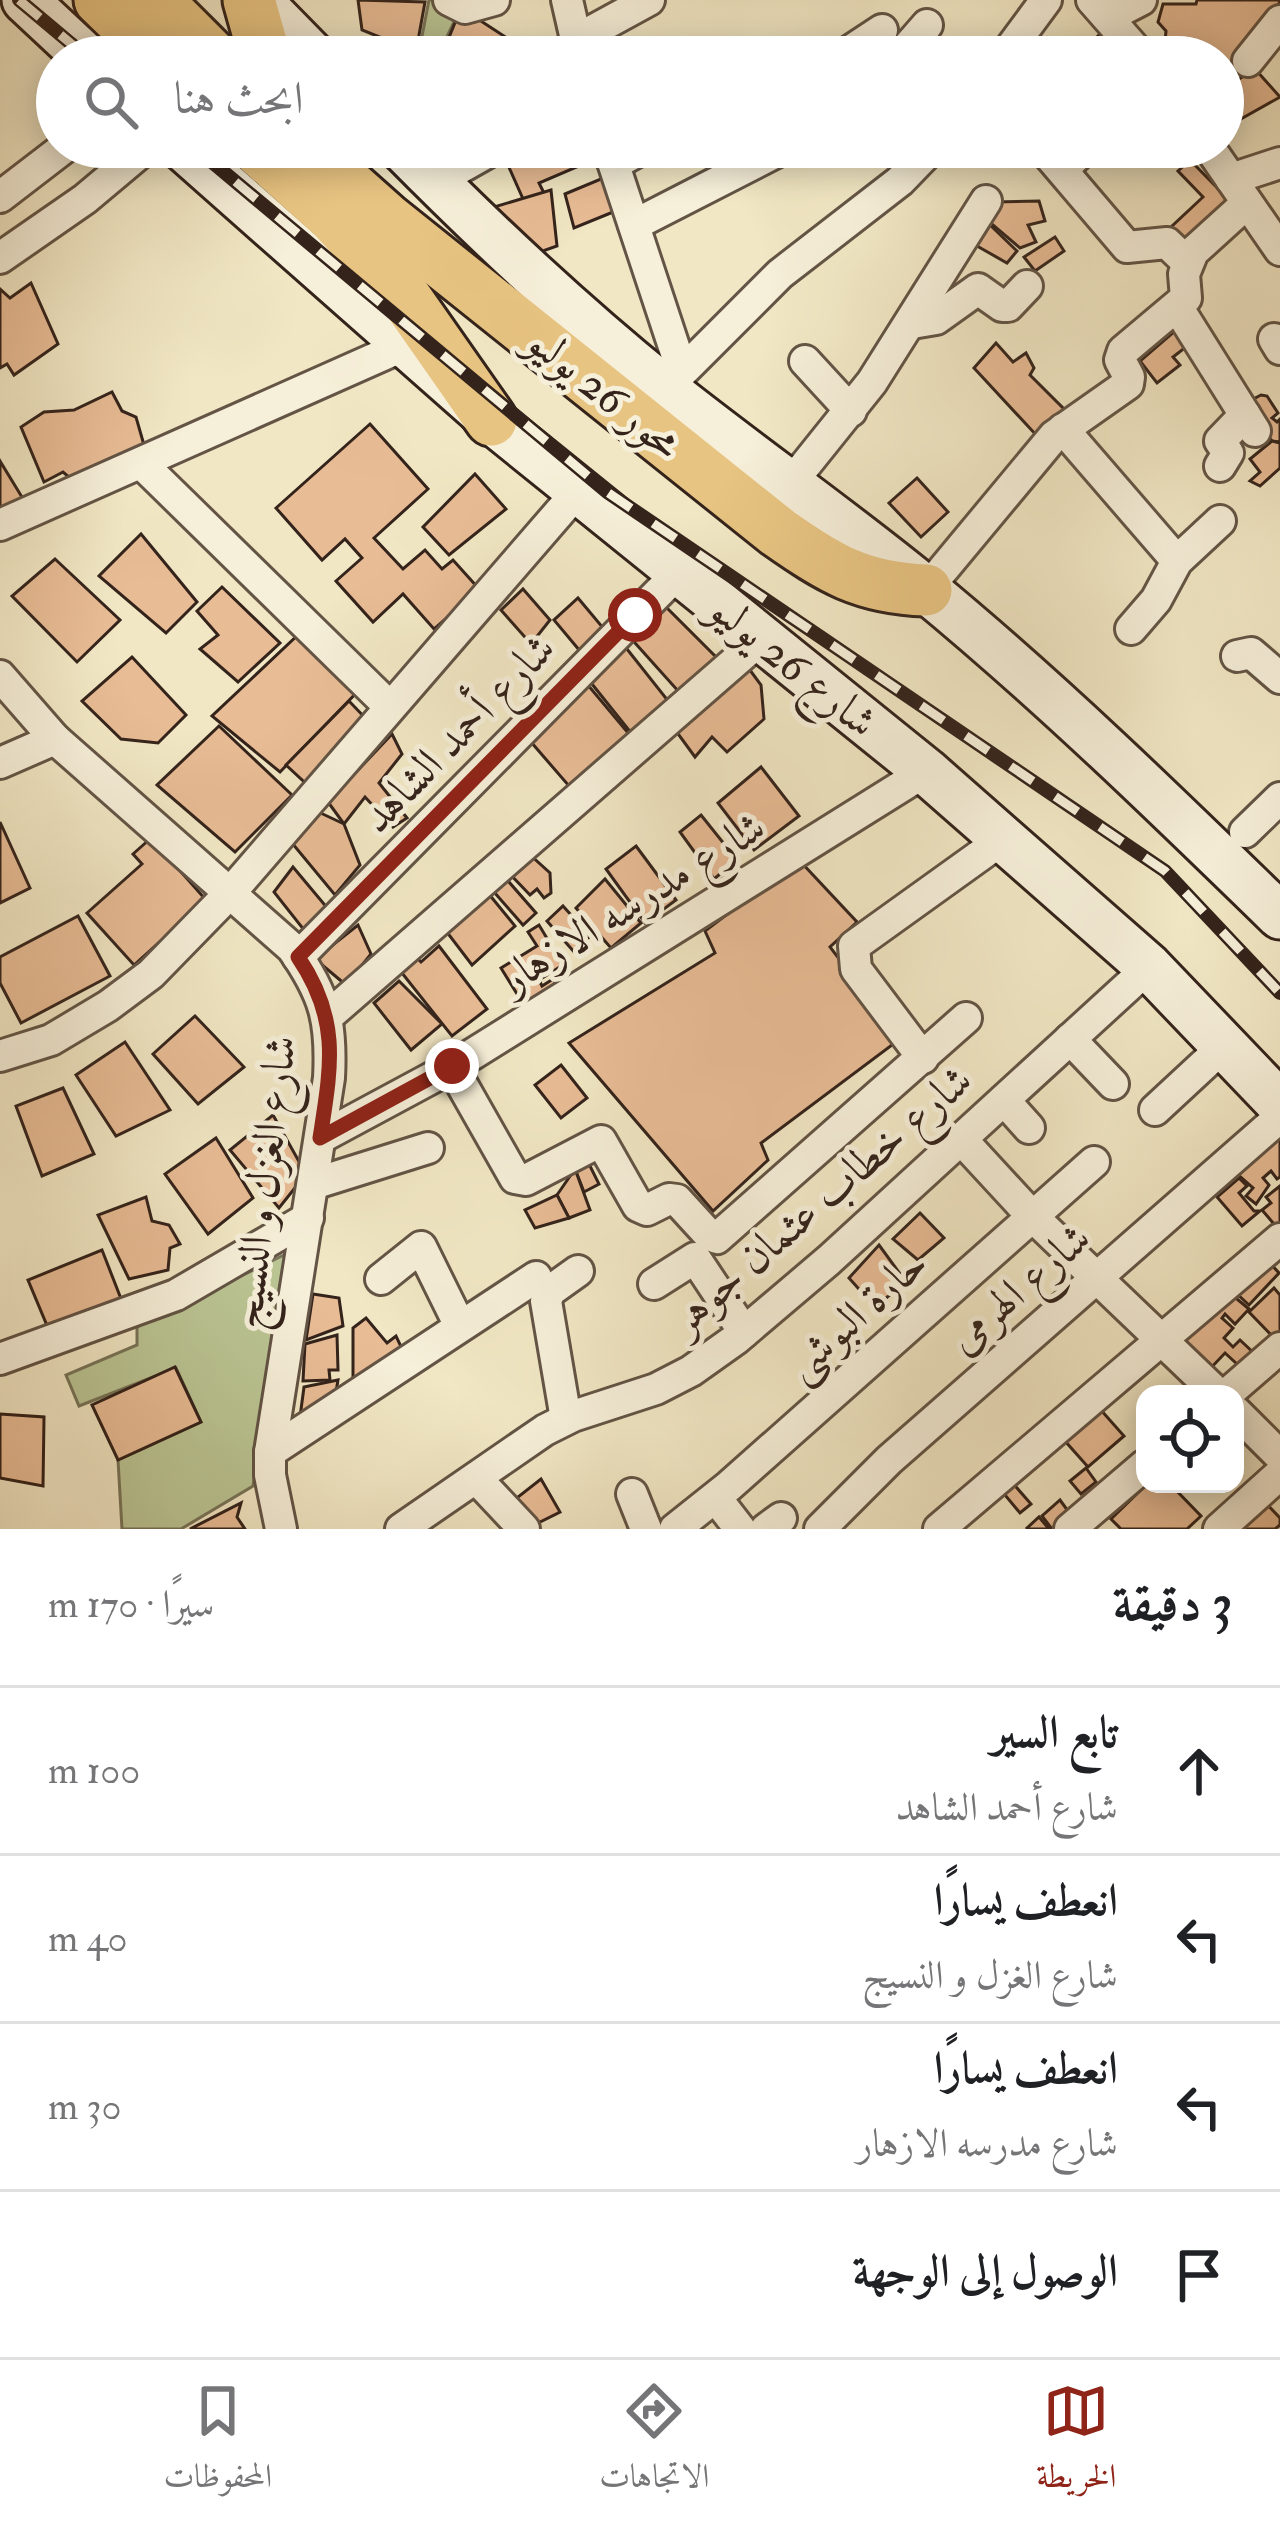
<!DOCTYPE html>
<html lang="ar">
<meta charset="utf-8">
<style>
:root{--surface:#fff;--page:#f6f6f6;--text:#202124;--muted:#757577;--line:#e0e0e0;--accent:#8f2418}
body{margin:0;font-family:"IM FELL Double Pica",Amiri,serif;background:var(--page);color:var(--text);direction:rtl}
.controls{position:absolute;right:36px;bottom:36px;display:grid;overflow:hidden;border-radius:24px;box-shadow:0 6px 30px #0003}
.controls button{width:108px;height:108px;display:grid;place-items:center;padding:0;border:0;border-bottom:3px solid var(--line);background:var(--surface);color:var(--text);font:60px sans-serif}
.stop{position:absolute;width:36px;height:36px;margin:-27px;border:9px solid #8f2418;border-radius:50%;background:#fff}
.stop.end{background:#8f2418;border-color:#fff;box-shadow:0 3px 12px #0008}
.list{margin:0;padding:0;list-style:none}
h2{display:flex;justify-content:space-between;align-items:center;height:156px;margin:0;padding:0 48px;font-size:51px}
h2 small{font-size:39px;font-weight:400;color:var(--muted)}
.list li{display:grid;grid-template-columns:78px 1fr auto;gap:36px;align-items:center;box-sizing:border-box;height:168px;padding:0 48px;border-top:3px solid var(--line)}
.list b{display:block;font-size:45px;white-space:nowrap}
.list p{margin:0;font-size:39px;white-space:nowrap;color:var(--muted)}
.list em{font-size:39px;font-style:normal;color:var(--muted)}
.icon{flex:none;width:66px;height:66px;fill:none;stroke:currentColor;stroke-width:2;stroke-linecap:round;stroke-linejoin:round}
.map{position:relative;flex:none;width:1280px;height:1529px;overflow:hidden;direction:ltr}
.search{position:absolute;background:var(--surface);box-shadow:0 6px 30px #0003;left:36px;right:36px;top:36px;height:132px;display:flex;align-items:center;gap:30px;box-sizing:border-box;padding:0 42px;border-radius:66px;color:var(--muted);font-size:45px}
.sheet{height:828px;background:var(--surface)}
nav{display:flex;justify-content:space-around;align-items:center;box-sizing:border-box;height:168px;border-top:3px solid var(--line);background:var(--surface);font-size:33px;color:var(--muted)}
nav a{display:grid;justify-items:center;gap:6px}
nav .on{color:var(--accent)}
.map>svg:first-child{display:block}
</style>
<div class="map">
<svg width="1280" height="1529" viewBox="0 0 1280 1529">
<rect width="100%" height="100%" fill="#f1e7c4"/>
<filter id="stains"><feTurbulence type="fractalNoise" baseFrequency=".00167" numOctaves="4"/><feColorMatrix values="0 0 0 0 .2 0 0 0 0 .09 0 0 0 0 .02 0 0 0 .5 -.17"/></filter>
<radialGradient id="worn" r=".72"><stop offset=".6" stop-color="#630" stop-opacity="0"/><stop offset="1" stop-color="#630" stop-opacity=".3"/></radialGradient>
<g fill="#bbc594" stroke="#787458" stroke-width="3">
<path d="M429,0H439L458,14L437,57H418Z"/>
<path d="M286,1254L253,1486L181,1529H122L118,1460L201,1422L176,1368L79,1406L66,1375L137,1345V1327Z"/>
</g>
<g fill="#e8bc95" stroke="#34231b" stroke-width="3">
<path d="M358,0L425,2L417,46L407,57H397V44L362,30Z"/>
<path d="M1197,0H1280V2L1241,56L1223,70V57H1167L1164,53L1166,31L1158,22L1163,4H1196Z"/>
<path d="M461,8L536,57H441Z"/>
<path d="M1107,27L1117,33L1104,45L1111,57L1123,49L1129,57H1077Z"/>
<path d="M1255,69L1280,97L1223,129V89Z"/>
<path d="M520,147H596L600,157L539,183L544,193L524,201L503,154Z"/>
<path d="M1190,160L1228,199L1185,240L1171,227L1203,197L1178,171Z"/>
<path d="M608,176L618,210L574,228L565,194Z"/>
<path d="M551,190L557,246L526,257L484,210Z"/>
<path d="M1039,201L1045,221L1028,225L1036,242L1020,248L987,220L995,202Z"/>
<path d="M990,225L1017,251L1007,263L977,246Z"/>
<path d="M1055,237L1064,251L1035,271L1024,257Z"/>
<path d="M31,283L58,344L14,375L7,364L0,368V289L10,298Z"/>
<path d="M1183,324L1195,340L1173,357L1180,365L1157,383L1140,361Z"/>
<path d="M996,343L1013,362L1026,353L1034,368L1030,375L1067,412L1038,437L974,368Z"/>
<path d="M112,392L122,411L136,417L146,452L76,483L63,472L44,482L21,427L44,412L74,410Z"/>
<path d="M1261,395L1267,396L1278,413L1272,418L1277,422L1280,419V442L1272,441L1242,405Z"/>
<path d="M370,424L428,489L374,538L403,569L425,550L442,569L453,560L479,589L434,629L403,594L373,622L336,581L362,558L345,539L322,560L276,508Z"/>
<path d="M1272,441L1280,443V468L1260,486L1250,481L1260,472L1250,459Z"/>
<path d="M0,461L25,502L0,514Z"/>
<path d="M475,474L506,509L449,555L423,527Z"/>
<path d="M917,478L948,512L921,537L889,503Z"/>
<path d="M141,534L197,602L166,633L99,576Z"/>
<path d="M55,559L120,620L77,662L12,596Z"/>
<path d="M222,587L280,643L238,682L200,649L218,635L197,611Z"/>
<path d="M523,589L550,620L531,644L501,610Z"/>
<path d="M578,598L604,629L580,651L554,620Z"/>
<path d="M660,601L717,658L679,692L627,634Z"/>
<path d="M301,632L361,688L280,772L212,716Z"/>
<path d="M623,644L669,702L632,734L588,679Z"/>
<path d="M132,657L186,715L158,743L121,739L82,701Z"/>
<path d="M744,662L761,685L764,719L727,752L712,737L695,757L673,727Z"/>
<path d="M582,678L629,734L569,786L525,735Z"/>
<path d="M349,701L371,724L313,790L286,765Z"/>
<path d="M219,726L292,795L235,852L157,785Z"/>
<path d="M392,734L402,754L379,783L407,818L393,827L365,797L344,824L328,802Z"/>
<path d="M761,767L799,816L754,850L718,803Z"/>
<path d="M310,808L344,824L360,865L335,895L287,837Z"/>
<path d="M701,815L737,860L714,879L680,832Z"/>
<path d="M0,822L30,888L0,903Z"/>
<path d="M151,838L206,900L134,965L87,913L142,864L133,854Z"/>
<path d="M636,846L676,900L645,923L606,869Z"/>
<path d="M528,853L550,873L551,893L544,898L537,889L530,895L507,871Z"/>
<path d="M799,860L857,922L830,947L900,1039L761,1143L768,1160L713,1211L569,1043L715,953L705,931Z"/>
<path d="M293,867L329,910L304,930L274,892Z"/>
<path d="M502,874L536,913L523,925L487,884Z"/>
<path d="M605,879L641,923L611,948L576,908Z"/>
<path d="M488,893L515,926L472,965L446,931Z"/>
<path d="M563,906L590,936L575,953L547,921Z"/>
<path d="M78,916L110,976L21,1023L0,983V957Z"/>
<path d="M358,925L371,954L346,985L315,959Z"/>
<path d="M539,925L563,965L539,980L542,986L553,979L564,996L527,1010L501,968L537,946L528,932Z"/>
<path d="M439,946L487,1009L452,1036L398,968L414,955L421,962Z"/>
<path d="M399,981L442,1024L411,1050L374,1003Z"/>
<path d="M195,1016L244,1067L198,1104L153,1054Z"/>
<path d="M125,1042L170,1110L116,1136L76,1075Z"/>
<path d="M561,1065L587,1098L561,1118L535,1085Z"/>
<path d="M63,1088L94,1154L42,1176L16,1106Z"/>
<path d="M273,1115L306,1174L279,1208L230,1150Z"/>
<path d="M1276,1134L1280,1138V1177L1277,1179L1271,1171L1263,1178L1269,1185L1256,1204L1246,1196L1253,1188L1235,1172Z"/>
<path d="M216,1138L253,1198L208,1234L165,1174Z"/>
<path d="M588,1162L599,1184L584,1192L575,1169Z"/>
<path d="M575,1169L590,1210L569,1218L557,1195Z"/>
<path d="M1239,1178L1247,1186L1239,1193L1254,1211H1260L1242,1226L1217,1197Z"/>
<path d="M1280,1186V1231L1262,1210L1271,1203L1266,1197Z"/>
<path d="M557,1195L569,1218L535,1228L525,1210Z"/>
<path d="M146,1197L152,1221L169,1225L180,1244L170,1248L168,1270L129,1279L98,1215Z"/>
<path d="M920,1213L944,1238L918,1260L893,1239Z"/>
<path d="M879,1245L906,1282L875,1307L849,1278Z"/>
<path d="M102,1250L125,1309L51,1335L28,1280Z"/>
<path d="M1268,1261L1279,1273L1249,1305L1235,1292Z"/>
<path d="M1274,1288L1280,1295V1336L1276,1340L1249,1312Z"/>
<path d="M1225,1289L1249,1309L1235,1324L1225,1314L1222,1318L1233,1328L1224,1338L1233,1347L1240,1340L1258,1357L1223,1378L1237,1364L1225,1353L1208,1371L1172,1338Z"/>
<path d="M313,1294L339,1298L343,1326L306,1340Z"/>
<path d="M366,1318L387,1343L396,1336L405,1355L353,1391V1328Z"/>
<path d="M337,1335L338,1370H329L330,1380L303,1381L305,1344Z"/>
<path d="M175,1367L201,1422L118,1460L92,1405Z"/>
<path d="M338,1380L334,1404L300,1417L304,1387Z"/>
<path d="M1100,1409L1124,1436L1088,1467L1065,1441Z"/>
<path d="M0,1414L44,1417L43,1486L0,1478Z"/>
<path d="M1086,1468L1096,1482L1081,1494L1070,1481Z"/>
<path d="M541,1479L560,1512L530,1527L509,1504Z"/>
<path d="M1010,1480L1031,1504L1020,1513L1000,1489Z"/>
<path d="M1147,1484H1170L1201,1516L1187,1529H1121L1111,1519Z"/>
<path d="M1262,1499L1280,1518V1525L1275,1529H1245L1239,1522Z"/>
<path d="M1060,1500L1068,1511L1059,1518L1069,1529H1052L1042,1516Z"/>
<path d="M241,1503L237,1517L245,1529H190Z"/>
<path d="M1039,1517L1049,1529H1028L1027,1528Z"/>
</g>
<g fill="none" stroke-linecap="round" stroke-linejoin="round">
<g stroke="#635445" stroke-width="36">
<g id="minor">
<path d="M449,0L465,8L494,0"/>
<path d="M567,0L580,57"/>
<path d="M1092,0L1142,57"/>
<path d="M1108,17L1141,0"/>
<path d="M574,41L649,0"/>
<path d="M841,57L882,30"/>
<path d="M899,57L927,25"/>
<path d="M1004,57L1046,0"/>
<path d="M1248,61L1280,21"/>
<path d="M608,147L682,371"/>
<path d="M1209,147L1280,250"/>
<path d="M1047,153L1127,247L1167,243L1187,262"/>
<path d="M614,164L645,147"/>
<path d="M1062,170L1086,147"/>
<path d="M1231,179L1280,163"/>
<path d="M435,182L497,147"/>
<path d="M0,197L65,147"/>
<path d="M634,225L786,147"/>
<path d="M0,258L85,199L147,147"/>
<path d="M1178,308L1255,431"/>
<path d="M912,323L936,319L978,289L1002,306H1008L1027,286"/>
<path d="M1274,339L1280,349"/>
<path d="M805,361L851,411"/>
<path d="M665,389L780,274L900,181L933,147"/>
<path d="M1063,429L1177,561"/>
<path d="M142,464L390,707"/>
<path d="M1220,466L1228,453L1220,441L1245,415"/>
<path d="M791,483L872,382L986,201"/>
<path d="M0,525L403,346"/>
<path d="M926,590L1054,436L1128,384L1129,377L1120,360L1123,351L1186,298L1184,274L1193,252L1247,203"/>
<path d="M1131,629L1156,600L1177,561L1220,521"/>
<path d="M1237,656L1251,653L1280,678"/>
<path d="M0,676L55,739L292,948C325,995 332,1021 329,1078L270,1452V1475L281,1529"/>
<path d="M0,763L55,739"/>
<path d="M1245,832L1280,798"/>
<path d="M298,957L680,571"/>
<path d="M327,1017L761,639"/>
<path d="M1070,1039L1113,1084"/>
<path d="M0,1056L51,1040L108,1006L151,974L230,893L577,492"/>
<path d="M923,1058L856,969L854,946L1003,839"/>
<path d="M452,1067L515,1178L526,1180L601,1141L638,1206L647,1210L669,1199L677,1200L709,1235L717,1238L966,1018"/>
<path d="M1004,1100L1029,1128"/>
<path d="M1155,1110L1224,1046"/>
<path d="M320,1138L452,1067L926,771"/>
<path d="M961,1139L1032,1216L1218,1394"/>
<path d="M313,1184L428,1148"/>
<path d="M381,1279L421,1247L460,1326"/>
<path d="M654,1284L695,1258L744,1332"/>
<path d="M0,1359L176,1295L308,1218"/>
<path d="M1227,1394L1280,1348"/>
<path d="M1235,1411L1280,1456"/>
<path d="M566,1419L546,1301L550,1291L578,1271"/>
<path d="M270,1452L536,1277"/>
<path d="M476,1478L524,1529"/>
<path d="M632,1494L646,1529"/>
<path d="M716,1498L740,1529"/>
<path d="M401,1529L545,1430L573,1416L656,1389L691,1371L736,1339L829,1260L1149,967"/>
<path d="M675,1529L729,1486L1094,1162"/>
<path d="M766,1529L781,1518"/>
<path d="M820,1529L889,1460L1280,1117"/>
<path d="M939,1529L1280,1239"/>
<path d="M1070,1529L1145,1465"/>
<path d="M1219,1529L1280,1474"/>
</g>
</g>
<g stroke="#34231b" stroke-width="51">
<g id="secondary">
<path d="M25,0L86,57"/>
<path d="M258,0L314,57"/>
<path d="M182,147L491,420L926,771L1149,967L1280,1104"/>
<path d="M401,147C485,232 571,313 664,388C749,456 840,519 924,588C1049,691 1165,804 1280,916"/>
</g>
</g>
<g stroke="#34231b" stroke-width="57">
<g id="trunk">
<path d="M100,0L159,57"/>
<path d="M156,0L213,57"/>
<path d="M249,0L265,57"/>
<path d="M255,147L332,216L398,287L491,420"/>
<path d="M306,147L388,220L778,532C829,568 862,588 926,590"/>
</g>
</g>
<use href="#minor" stroke="#f6efd9" stroke-width="30"/>
<use href="#secondary" stroke="#f6efd9" stroke-width="45"/>
<use href="#trunk" stroke="#e8c482" stroke-width="51"/>
<g stroke="#34231b" stroke-width="14">
<g id="rail">
<path d="M19,0L87,57"/>
<path d="M194,147L607,492L1165,871L1280,993"/>
</g>
</g>
<use href="#rail" stroke="#f6efd9" stroke-width="9" stroke-dasharray="27" stroke-linecap="butt"/>
</g>
<g fill="none" stroke-linecap="round" stroke-linejoin="round">
<path stroke="#8f2418" stroke-width="15" d="M452,1066L320,1138C331,1067 341,1020 298,957L635,615"/>
</g>
<g text-anchor="middle" stroke-width="10" stroke-linejoin="round" paint-order="stroke">
<g font-size="45" fill="#34231b" stroke="#f6efd9">
<text transform="translate(605 391) rotate(39)" y="16">محور 26 يوليو</text>
<text transform="translate(794 664) rotate(39)" y="16">شارع 26 يوليو</text>
<text transform="translate(457 732) rotate(-46)" y="16">شارع أحمد الشاهد</text>
<text transform="translate(632 901) rotate(-32)" y="16">شارع مدرسه الازهار</text>
<text transform="translate(262 1182) rotate(-83)" y="16">شارع الغزل و النسيج</text>
<text transform="translate(820 1198) rotate(-41)" y="16">شارع خطاب عثمان جوهر</text>
<text transform="translate(1018 1287) rotate(-41)" y="16">شارع الهرمى</text>
<text transform="translate(855 1313) rotate(-42)" y="16">حارة البوشى</text>
</g>
</g>
<rect width="100%" height="100%" filter="url(#stains)"/>
<rect width="100%" height="100%" fill="url(#worn)"/>
</svg>
<div class="controls">
<button><svg class="icon" aria-label="locate" viewBox="0 0 24 24"><circle cx="12" cy="12" r="6"/><path d="M12 2v4M12 18v4M2 12h4M18 12h4"/></svg></button>
</div>
<div class="stop" style="left:635px;top:615px"></div>
<div class="stop end" style="left:452px;top:1066px"></div>
<div class="search"><svg class="icon" aria-label="search" viewBox="0 0 24 24"><circle cx="10" cy="10" r="6"/><path d="M15 15l6 6"/></svg>ابحث هنا</div>
</div>
<section class="sheet">
<h2>3 دقيقة<small>سيرًا · 170 m</small></h2>
<ul class="list">
<li><svg class="icon" aria-label="ahead" viewBox="0 0 24 24"><path d="M12 20V5M6 11l6-6 6 6"/></svg><div><b>تابع السير</b><p>شارع أحمد الشاهد</p></div><em>100 m</em></li>
<li><svg class="icon" aria-label="left" viewBox="0 0 24 24"><path d="M17 20v-9H6M10 6l-5 5 5 5"/></svg><div><b>انعطف يسارًا</b><p>شارع الغزل و النسيج</p></div><em>40 m</em></li>
<li><svg class="icon" aria-label="left" viewBox="0 0 24 24"><path d="M17 20v-9H6M10 6l-5 5 5 5"/></svg><div><b>انعطف يسارًا</b><p>شارع مدرسه الازهار</p></div><em>30 m</em></li>
<li><svg class="icon" aria-label="arrive" viewBox="0 0 24 24"><path d="M6 21V4h12l-3 4 3 4H6"/></svg><div><b>الوصول إلى الوجهة</b></div></li>
</ul>
</section>
<nav>
<a class="on"><svg class="icon" aria-label="map" viewBox="0 0 24 24"><path d="M3 6l6-2 6 2 6-2v14l-6 2-6-2-6 2zM9 4v14M15 6v14"/></svg>الخريطة</a>
<a><svg class="icon" aria-label="directions" viewBox="0 0 24 24"><path d="M12 3l9 9-9 9-9-9zM9 14v-3h6M13 9l2 2-2 2"/></svg>الاتجاهات</a>
<a><svg class="icon" aria-label="saved" viewBox="0 0 24 24"><path d="M7 4h10v16l-5-4-5 4z"/></svg>المحفوظات</a>
</nav>
